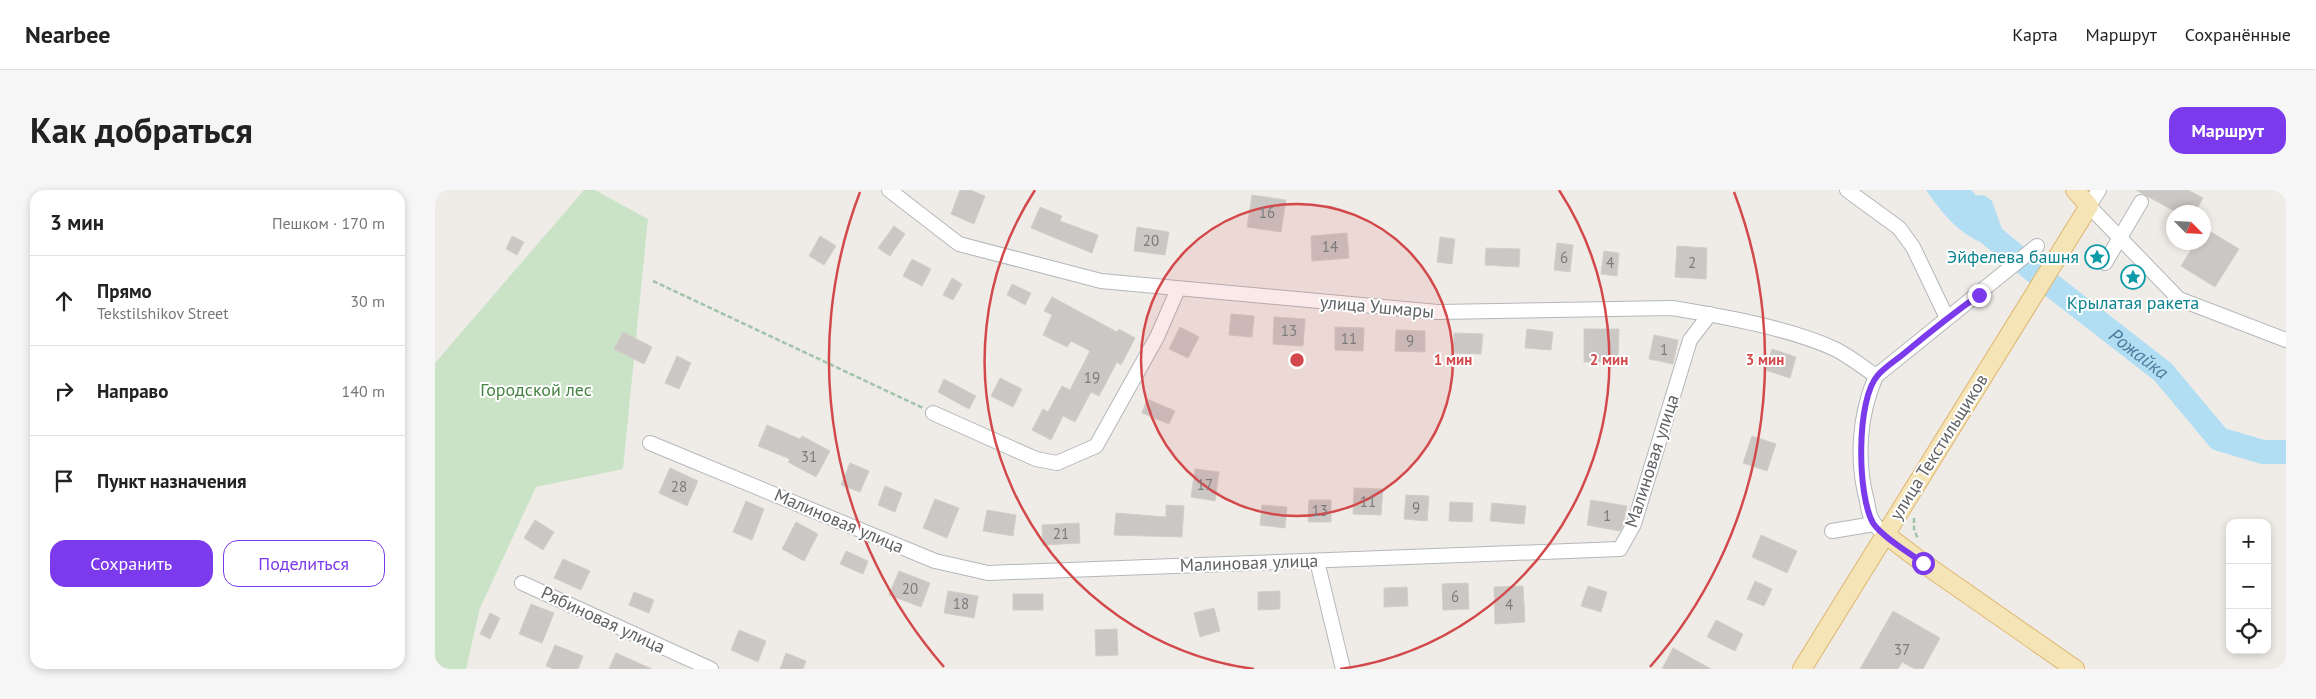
<!DOCTYPE html>
<html lang="ru">
<meta charset="utf-8">
<style>
:root{--surface:#fff;--page:#f6f6f6;--text:#222;--muted:#767676;--line:#e0e0e0;--accent:#7c3aed}
body{margin:0;font-family:"PT Sans",sans-serif;background:var(--page);color:var(--text)}
.controls{position:absolute;right:15px;bottom:15px;display:grid;overflow:hidden;border-radius:10px;box-shadow:0 2px 8px #0003}
.controls button{width:45px;height:45px;display:grid;place-items:center;padding:0;border:0;border-bottom:1px solid var(--line);background:var(--surface);color:var(--text);font:25px sans-serif}
.compass{position:absolute;left:1731px;top:15px;width:45px;height:45px;border-radius:50%;background:var(--surface);box-shadow:0 2px 8px #0003;rotate:114deg}
.stop{position:absolute;width:15px;height:15px;margin:-11px;border:4px solid #7c3aed;border-radius:50%;background:#fff}
.stop.end{background:#7c3aed;border-color:#fff;box-shadow:0 1px 5px #0008}
.list{margin:0;padding:0;list-style:none}
h2{display:flex;justify-content:space-between;align-items:center;height:65px;margin:0;padding:0 20px;font-size:21px}
h2 small{font-size:16px;font-weight:400;color:var(--muted)}
.list li{display:grid;grid-template-columns:32px 1fr auto;gap:15px;align-items:center;box-sizing:border-box;height:90px;padding:0 20px;border-top:1px solid var(--line)}
.list b{display:block;font-size:19px;white-space:nowrap}
.list p{margin:0;font-size:16px;white-space:nowrap;color:var(--muted)}
.list em{font-size:16px;font-style:normal;color:var(--muted)}
.actions{display:flex;gap:10px;padding:15px 20px}
.actions a{flex:1;padding:11px 0;border:1px solid var(--accent);border-radius:15px;text-align:center;font-size:18px;color:var(--accent)}
.actions .main{background:var(--accent);color:#fff}
.icon{flex:none;width:28px;height:28px;fill:none;stroke:currentColor;stroke-width:2;stroke-linecap:round;stroke-linejoin:round}
.map{position:relative;flex:none;width:1851px;height:479px;overflow:hidden;border-radius:15px}
header{display:flex;align-items:center;gap:30px;box-sizing:border-box;height:70px;padding:0 25px;background:var(--surface);border-bottom:1px solid var(--line)}
header strong{font-size:24px}
nav{display:flex;gap:28px;margin-inline-start:auto;font-size:18px}
.intro{display:flex;align-items:center;justify-content:space-between;box-sizing:border-box;height:120px;padding:0 30px}
h1{margin:0;font-size:35px}
.button{padding:12px 22px;border-radius:15px;background:var(--accent);color:#fff;font-size:18px;font-weight:700}
main{display:flex;gap:30px;padding:0 30px}
aside{flex:1;background:var(--surface);border-radius:15px;box-shadow:0 2px 8px #0003}
.map>svg:first-child{display:block}
</style>
<header>
<strong>Nearbee</strong>
<nav><a>Карта</a><a>Маршрут</a><a>Сохранённые</a></nav>
</header>
<div class="intro"><h1>Как добраться</h1><a class="button">Маршрут</a></div>
<main>
<aside>
<h2>3 мин<small>Пешком · 170 m</small></h2>
<ul class="list">
<li><svg class="icon" aria-label="ahead" viewBox="0 0 24 24"><path d="M12 20V5M6 11l6-6 6 6"/></svg><div><b>Прямо</b><p>Tekstilshikov Street</p></div><em>30 m</em></li>
<li><svg class="icon" aria-label="right" viewBox="0 0 24 24"><path d="M7 20v-9h11M14 6l5 5-5 5"/></svg><div><b>Направо</b></div><em>140 m</em></li>
<li><svg class="icon" aria-label="arrive" viewBox="0 0 24 24"><path d="M6 21V4h12l-3 4 3 4H6"/></svg><div><b>Пункт назначения</b></div></li>
</ul>
<div class="actions"><a class="main">Сохранить</a><a>Поделиться</a></div>
</aside>
<div class="map">
<svg width="1851" height="479" viewBox="0 0 1851 479">
<rect width="100%" height="100%" fill="#efece7"/>
<path fill="#cae3c7" d="M149,0H160L213,29L188,279L101,297L45,418L31,479H0V173Z"/>
<path fill="#b2def4" d="M1491,0H1531L1535,6L1549,5L1557,11L1567,39L1558,56C1529,50 1507,24 1491,0Z"/>
<g fill="none" stroke-linecap="round" stroke-linejoin="round">
<path stroke="#b2def4" stroke-width="24" id="s1" d="M1522,0L1552,42L1616,95L1728,182L1784,249L1828,262H1851"/>
</g>
<g fill="#cac7c4" stroke="#d3cec6">
<path d="M525,0H535L550,6L539,34L516,24Z"/>
<path d="M1701,0H1753L1768,8L1760,22H1741Z"/>
<path d="M817,5L851,10L846,42L812,37Z"/>
<path d="M605,17L627,26L625,31L663,45L657,63L596,38Z"/>
<path d="M459,36L470,44L455,66L443,58Z"/>
<path d="M702,37L734,42L730,65L699,61Z"/>
<path d="M1768,37L1804,59L1780,97L1746,76L1761,52H1768Z"/>
<path d="M912,43L914,68L877,71L876,46Z"/>
<path d="M77,46L89,52L82,65L71,59Z"/>
<path d="M385,46L401,56L389,75L374,66Z"/>
<path d="M1005,47L1020,49L1017,74L1002,72Z"/>
<path d="M1122,53L1138,55L1135,82L1119,80Z"/>
<path d="M1242,56L1272,58L1271,89L1240,87Z"/>
<path d="M1051,58L1085,59L1084,77L1050,75Z"/>
<path d="M1169,61L1184,63L1182,86L1166,84Z"/>
<path d="M477,69L496,79L487,96L468,86Z"/>
<path d="M517,88L527,94L518,110L508,105Z"/>
<path d="M577,94L596,103L590,115L572,105Z"/>
<path d="M617,107L682,142L684,139L700,148L686,175L682,172L664,206L656,202L640,232L628,226L616,250L597,240L608,219L613,222L627,196L635,200L655,161L636,151L632,157L608,145L617,125L609,121Z"/>
<path d="M796,124L819,126L817,147L794,145Z"/>
<path d="M839,127L870,129L868,156L838,154Z"/>
<path d="M745,137L764,147L753,168L734,159Z"/>
<path d="M900,137L929,138L928,161L900,160Z"/>
<path d="M1092,139L1118,142L1116,160L1090,158Z"/>
<path d="M1149,139H1184L1183,172H1149Z"/>
<path d="M961,140L990,141V162L960,161Z"/>
<path d="M188,142L217,157L209,174L179,159Z"/>
<path d="M1019,143L1048,144L1046,164L1018,163Z"/>
<path d="M1219,145L1243,150L1238,174L1214,169Z"/>
<path d="M1337,159L1361,167L1355,188L1330,180Z"/>
<path d="M242,166L256,173L244,199L230,193Z"/>
<path d="M565,188L587,199L578,217L556,206Z"/>
<path d="M509,189L541,206L534,219L503,202Z"/>
<path d="M712,209L740,221L734,234L707,223Z"/>
<path d="M332,235L365,249L367,246L395,261L381,287L353,272L355,269L323,256Z"/>
<path d="M1317,246L1341,254L1332,281L1308,273Z"/>
<path d="M415,273L434,281L425,302L406,295Z"/>
<path d="M235,278L263,291L252,316L224,303Z"/>
<path d="M760,279L784,282L780,311L756,307Z"/>
<path d="M450,296L467,303L460,322L443,315Z"/>
<path d="M919,298L948,299L946,325L918,324Z"/>
<path d="M971,305L994,306L992,331L969,329Z"/>
<path d="M500,309L524,318L512,348L488,338Z"/>
<path d="M874,310H896V332H873Z"/>
<path d="M1156,310L1192,316L1188,335L1185,341L1152,335Z"/>
<path d="M311,311L329,319L317,350L298,342Z"/>
<path d="M1015,312L1038,313L1037,332L1014,331Z"/>
<path d="M1057,313L1091,316L1089,334L1055,331Z"/>
<path d="M731,315L749,316L747,347L679,345L681,323L731,327Z"/>
<path d="M827,315L852,317L850,338L825,335Z"/>
<path d="M552,320L581,325L578,346L548,341Z"/>
<path d="M100,330L119,342L108,360L89,348Z"/>
<path d="M361,332L383,344L369,371L347,359Z"/>
<path d="M644,333L645,353L608,355L607,335Z"/>
<path d="M1326,345L1362,361L1352,383L1317,367Z"/>
<path d="M411,361L433,371L428,384L405,374Z"/>
<path d="M128,369L155,381L146,400L119,388Z"/>
<path d="M464,381L495,393L486,417L454,405Z"/>
<path d="M1320,391L1337,399L1329,416L1312,409Z"/>
<path d="M1033,393L1034,419L1008,420L1007,394Z"/>
<path d="M1088,396L1090,432L1060,434L1059,397Z"/>
<path d="M1153,396L1172,402L1166,422L1146,416Z"/>
<path d="M972,397L973,416L949,417V398Z"/>
<path d="M513,401L543,406L539,428L509,423Z"/>
<path d="M845,401V419L823,420V402Z"/>
<path d="M199,402L219,410L214,423L194,415Z"/>
<rect x="578" y="404" width="30" height="16"/>
<path d="M96,414L119,423L107,453L84,444Z"/>
<path d="M779,418L785,441L765,447L759,423Z"/>
<path d="M1458,421L1505,448L1488,479H1480L1467,472L1463,479H1425Z"/>
<path d="M55,423L65,428L55,449L45,444Z"/>
<path d="M1281,430L1308,444L1300,461L1272,447Z"/>
<path d="M682,439L683,465L661,466L660,440Z"/>
<path d="M304,440L331,451L323,472L296,460Z"/>
<path d="M120,455L148,466L143,479H119L111,476Z"/>
<path d="M1238,458L1276,479H1227Z"/>
<path d="M181,463L217,479H174Z"/>
<path d="M351,463L371,471L368,479H345Z"/>
</g>
<g fill="none" stroke-linecap="round" stroke-linejoin="round">
<g stroke="#b4b7ba" stroke-width="16">
<g id="minor">
<path d="M454,0L524,54L666,91L1003,122L1237,118C1287,126 1354,138 1400,159C1414,166 1428,177 1441,186"/>
<path d="M1412,0L1464,38L1478,57L1512,128"/>
<path d="M1664,0L1654,16L1744,109L1851,150"/>
<path d="M1670,73L1706,12"/>
<path d="M498,223L601,269L622,273L661,256L722,147L743,99"/>
<path d="M215,253L500,371L553,383L1185,359L1199,334L1255,150L1275,124"/>
<path d="M1397,341L1439,334"/>
<path d="M1450,344C1446,341 1441,337 1439,333C1434,327 1433,318 1432,311C1421,270 1424,225 1441,186L1602,56"/>
<path d="M882,371L908,479"/>
<path d="M87,393L276,479"/>
</g>
</g>
<g stroke="#e0b56f" stroke-width="20">
<g id="major">
<path d="M1450,344L1488,373L1640,479"/>
<path d="M1367,479L1654,16L1640,0"/>
</g>
</g>
<g stroke="#a1c3a8" stroke-width="2.5" stroke-dasharray="5 2.5" stroke-linecap="butt">
<path d="M218,91L488,218"/>
<path d="M1479,328V339L1483,349"/>
</g>
<use href="#minor" stroke="#fff" stroke-width="14"/>
<use href="#major" stroke="#f5e5b6" stroke-width="18"/>
</g>
<g fill="none" stroke-linecap="round" stroke-linejoin="round">
<path stroke="#7c3aed" stroke-width="6" d="M1488,373C1475,363 1447,347 1438,333C1422,305 1421,209 1443,185C1451,176 1463,169 1472,161C1496,141 1519,123 1544,105"/>
</g>
<circle cx="862" cy="170" r="156" fill="#d3494b" fill-opacity=".12"/>
<g fill="none" stroke="#d3494b" stroke-width="2.5">
<circle cx="862" cy="170" r="156"/>
<path d="M819 479A312 312 0 0 1 600 0M1124 0A312 312 0 0 1 905 479"/>
<path d="M509 477A468 468 0 0 1 425 2M1299 2A468 468 0 0 1 1215 477"/>
</g>
<defs>
<g id="sight-ring" transform="scale(1.25)"><circle r="9.5" fill="#fff" stroke="#0f9aa8" stroke-width="1.5"/><path d="M0-6L1.8-2.2L6-1.7L2.9 1.2L3.7 5.4L0 3.3L-3.7 5.4L-2.9 1.2L-6-1.7L-1.8-2.2Z" fill="#0f9aa8"/></g>
</defs>
<g fill-rule="evenodd">
<use href="#sight-ring" x="1662" y="67"/>
<use href="#sight-ring" x="1698" y="87"/>
</g>
<g text-anchor="middle" stroke-width="4" stroke-linejoin="round" paint-order="stroke">
<g font-size="15" fill="#7a7b7d">
<text x="832" y="28">16</text>
<text x="716" y="56">20</text>
<text x="895" y="62">14</text>
<text x="1129" y="73">6</text>
<text x="1175" y="78">4</text>
<text x="1257" y="78">2</text>
<text x="854" y="146">13</text>
<text x="914" y="154">11</text>
<text x="975" y="156">9</text>
<text x="1229" y="165">1</text>
<text x="657" y="193">19</text>
<text x="374" y="272">31</text>
<text x="770" y="300">17</text>
<text x="244" y="302">28</text>
<text x="933" y="317">11</text>
<text x="981" y="323">9</text>
<text x="885" y="326">13</text>
<text x="1172" y="331">1</text>
<text x="626" y="349">21</text>
<text x="475" y="404">20</text>
<text x="1020" y="412">6</text>
<text x="526" y="419">18</text>
<text x="1074" y="420">4</text>
<text x="1467" y="465">37</text>
</g>
<g font-size="18" fill="#0d838f" stroke="#fff" text-anchor="end">
<text x="1644" y="73">Эйфелева башня</text>
<text x="1698" y="119" text-anchor="middle">Крылатая ракета</text>
</g>
<g font-size="18" fill="#5f6265" stroke="#fff">
<text transform="translate(942 117) rotate(5)" y="6">улица Ушмары</text>
<text transform="translate(1504 257) rotate(-58)" y="6">улица Текстильщиков</text>
<text transform="translate(1217 271) rotate(-72)" y="6">Малиновая улица</text>
<text transform="translate(404 331) rotate(23)" y="6">Малиновая улица</text>
<text transform="translate(814 373) rotate(-2)" y="6">Малиновая улица</text>
<text transform="translate(168 430) rotate(25)" y="6">Рябиновая улица</text>
</g>
<g font-size="18" fill="#458242" stroke="#fff">
<text x="101" y="206">Городской лес</text>
</g>
<g font-size="19" font-style="italic" fill="#4c7b9c" stroke="#fff">
<text dy="7" stroke="none"><textPath href="#s1" startOffset="246">Рожайка</textPath></text>
</g>
</g>
<circle cx="862" cy="170" r="8" fill="#d3494b" stroke="#fff" stroke-width="2.5"/>
<g font-size="15" text-anchor="middle" font-weight="bold" fill="#d3494b" stroke="#fff" stroke-width="4" stroke-linejoin="round" paint-order="stroke">
<text x="1018" y="175">1 мин</text>
<text x="1174" y="175">2 мин</text>
<text x="1330" y="175">3 мин</text>
</g>
</svg>
<div class="controls">
<button>+</button>
<button>−</button>
<button><svg class="icon" aria-label="locate" viewBox="0 0 24 24"><circle cx="12" cy="12" r="6"/><path d="M12 2v4M12 18v4M2 12h4M18 12h4"/></svg></button>
</div>
<svg class="compass" viewBox="-18 -18 36 36"><path d="M0-13l5 13h-10z" fill="#e53935"/><path d="M0 13l5-13h-10z" fill="#767676"/></svg>
<div class="stop" style="left:1488px;top:373px"></div>
<div class="stop end" style="left:1544px;top:105px"></div>
</div>
</main>
